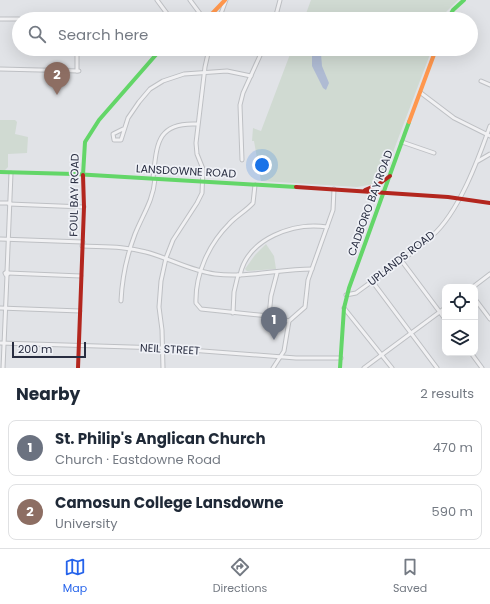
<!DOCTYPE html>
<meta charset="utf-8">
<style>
:root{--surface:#fff;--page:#f6f6f7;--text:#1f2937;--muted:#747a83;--line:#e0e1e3;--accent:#2563eb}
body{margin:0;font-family:Poppins,sans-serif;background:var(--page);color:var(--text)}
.controls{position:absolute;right:12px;bottom:12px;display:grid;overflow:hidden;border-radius:8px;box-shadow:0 4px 16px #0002}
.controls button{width:36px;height:36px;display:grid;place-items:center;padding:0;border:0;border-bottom:1px solid var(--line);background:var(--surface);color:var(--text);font:20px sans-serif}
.scale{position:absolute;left:12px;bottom:10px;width:74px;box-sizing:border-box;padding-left:4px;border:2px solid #282d40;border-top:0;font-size:11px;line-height:14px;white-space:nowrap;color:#282d40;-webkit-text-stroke:3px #eff1f6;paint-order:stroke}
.you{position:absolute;left:262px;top:165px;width:14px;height:14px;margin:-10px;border:3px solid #fff;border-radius:50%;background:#1a73e8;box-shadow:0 0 0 6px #1a73e833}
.badge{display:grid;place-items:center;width:26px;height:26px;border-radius:50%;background:var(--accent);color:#fff;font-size:13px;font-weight:700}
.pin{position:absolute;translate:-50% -33px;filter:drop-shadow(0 1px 2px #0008)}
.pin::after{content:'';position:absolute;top:21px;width:14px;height:12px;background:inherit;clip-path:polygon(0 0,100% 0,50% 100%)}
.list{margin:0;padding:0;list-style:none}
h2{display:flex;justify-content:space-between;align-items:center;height:52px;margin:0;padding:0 16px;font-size:17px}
h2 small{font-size:13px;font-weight:400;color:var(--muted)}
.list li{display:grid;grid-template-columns:26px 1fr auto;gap:12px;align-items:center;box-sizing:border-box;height:56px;margin:0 8px 8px;padding:0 8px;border:1px solid var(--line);border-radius:8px}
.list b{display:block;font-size:15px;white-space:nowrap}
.list p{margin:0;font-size:13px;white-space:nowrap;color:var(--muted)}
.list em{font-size:13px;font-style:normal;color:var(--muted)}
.icon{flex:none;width:22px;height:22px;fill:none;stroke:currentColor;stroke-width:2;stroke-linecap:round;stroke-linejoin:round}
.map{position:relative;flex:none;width:490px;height:368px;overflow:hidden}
.search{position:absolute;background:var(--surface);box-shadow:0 4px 16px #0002;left:12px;right:12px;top:12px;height:44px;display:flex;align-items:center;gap:10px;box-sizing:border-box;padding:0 14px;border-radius:22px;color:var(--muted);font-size:15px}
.sheet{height:180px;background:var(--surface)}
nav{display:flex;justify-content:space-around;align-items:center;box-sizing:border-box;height:56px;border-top:1px solid var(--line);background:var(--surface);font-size:11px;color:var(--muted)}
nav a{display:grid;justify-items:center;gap:2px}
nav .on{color:var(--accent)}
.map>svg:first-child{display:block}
</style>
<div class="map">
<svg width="490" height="368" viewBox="0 0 490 368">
<rect width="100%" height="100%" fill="#e1e3e7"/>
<g fill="#d0dad2">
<path d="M311,0H458L445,13L443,19H304Z"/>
<path d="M292,49H432L384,176L374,184L357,187L261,181L254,141H252L253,128L261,131Z"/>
<path d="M0,120H15L17,122L15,134L28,137L27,153L8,154V167L5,170H0Z"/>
<path d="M266,244L274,256L276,269L247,271L245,269L255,255Z"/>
</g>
<path fill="#afbbd3" d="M316,51L321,54L322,66L329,83L326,90L323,88L312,66V56Z"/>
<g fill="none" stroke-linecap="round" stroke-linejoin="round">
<g stroke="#bec0c4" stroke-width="5">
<g id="street">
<path d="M157,0L171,19"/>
<path d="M190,0L204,19"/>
<path d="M0,19H19"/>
<path d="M219,19L226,0"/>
<path d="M275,19L280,0"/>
<path d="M0,69L79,71"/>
<path d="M77,71V55"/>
<path d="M481,81L490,85"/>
<path d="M421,93L454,118L490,136"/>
<path d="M123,129L113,134L114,140H121L128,118L139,102L150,89L163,81L184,74L227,71L251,76"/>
<path d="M402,142L434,153"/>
<path d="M242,160L240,105L243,93L263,49"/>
<path d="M478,161L490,154"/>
<path d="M153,178C157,145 156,122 197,124"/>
<path d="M255,185L253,203C246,211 236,216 229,224C209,244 195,274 196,303L201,309L269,316L289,321"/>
<path d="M0,203H10"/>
<path d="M9,204L84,207"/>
<path d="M0,239L83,242"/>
<path d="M82,246C104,247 125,246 146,252C169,258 191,271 215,274C248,278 279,269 312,269"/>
<path d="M401,260L445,319"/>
<path d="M7,272L11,173"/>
<path d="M7,272L8,274L6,275L5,273Z"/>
<path d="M8,273L81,276"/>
<path d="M240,275C248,238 294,222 327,227"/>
<path d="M372,281L437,368"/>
<path d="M473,287L490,274"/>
<path d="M346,295L356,293C380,275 409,257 432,236C459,212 478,160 490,126"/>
<path d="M475,299L490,319"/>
<path d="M121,301C122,278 127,255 135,234C143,214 153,201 155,179"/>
<path d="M0,308L80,311"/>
<path d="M344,308L392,368"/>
<path d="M233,313L234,292L238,275"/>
<path d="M269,316L271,296L277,273"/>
<path d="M0,343L163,348L296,358H341"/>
<path d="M471,353L482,368"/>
<path d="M3,368L7,275"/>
<path d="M163,368L162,330L159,307L161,281L166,258L173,240L197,203L202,193L203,169L197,154L196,143L205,67L209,49"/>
<path d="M273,368L284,351L289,321L305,307L308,280L333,210L334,189"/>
<path d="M364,368L445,308"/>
</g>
</g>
<use href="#street" stroke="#f1f1f3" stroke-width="3"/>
<g stroke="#63d668" stroke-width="4">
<path d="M448,19L453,10L464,0"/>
<path d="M0,172L74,174L296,187"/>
<path d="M83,175L85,142L99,120L161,49"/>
<path d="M340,368L344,308L349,288L409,122"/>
</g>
<g stroke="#ff974d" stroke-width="4">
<path d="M207,19L225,0"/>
<path d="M409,122L436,49"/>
</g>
<g stroke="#b3261e" stroke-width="4">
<path d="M296,187L448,197L490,203"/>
<path d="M365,190L379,184L390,176"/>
<path d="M78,368L84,207L83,175"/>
</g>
</g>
<g text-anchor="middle" stroke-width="3.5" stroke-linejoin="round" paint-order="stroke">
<g font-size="11" fill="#282d40" stroke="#eff1f6">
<text transform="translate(186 171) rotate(3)" y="4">LANSDOWNE ROAD</text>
<text transform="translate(74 195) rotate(-89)" y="4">FOUL BAY ROAD</text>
<text transform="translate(370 203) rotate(-70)" y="4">CADBORO BAY ROAD</text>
<text transform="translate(401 258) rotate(-38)" y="4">UPLANDS ROAD</text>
<text transform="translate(170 349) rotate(3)" y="4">NEIL STREET</text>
</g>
</g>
</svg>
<div class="controls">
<button><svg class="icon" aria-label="locate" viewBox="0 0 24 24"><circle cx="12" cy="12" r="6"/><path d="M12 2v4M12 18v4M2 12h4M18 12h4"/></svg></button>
<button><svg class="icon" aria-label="layers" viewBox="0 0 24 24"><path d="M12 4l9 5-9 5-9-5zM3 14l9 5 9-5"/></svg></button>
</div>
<div class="scale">200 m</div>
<div class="you"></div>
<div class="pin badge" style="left:274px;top:340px;background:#6b7280">1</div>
<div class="pin badge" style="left:57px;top:95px;background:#8d6e63">2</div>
<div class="search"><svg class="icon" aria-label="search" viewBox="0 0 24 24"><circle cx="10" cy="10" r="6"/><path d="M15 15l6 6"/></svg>Search here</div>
</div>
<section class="sheet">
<h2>Nearby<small>2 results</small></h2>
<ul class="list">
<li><span class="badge" style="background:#6b7280">1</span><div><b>St. Philip's Anglican Church</b><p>Church · Eastdowne Road</p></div><em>470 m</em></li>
<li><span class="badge" style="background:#8d6e63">2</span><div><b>Camosun College Lansdowne</b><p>University</p></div><em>590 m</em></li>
</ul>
</section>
<nav>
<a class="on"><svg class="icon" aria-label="map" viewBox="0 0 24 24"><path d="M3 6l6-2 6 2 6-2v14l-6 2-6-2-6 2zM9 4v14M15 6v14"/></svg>Map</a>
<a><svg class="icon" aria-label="directions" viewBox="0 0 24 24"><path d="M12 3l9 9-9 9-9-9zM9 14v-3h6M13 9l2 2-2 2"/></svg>Directions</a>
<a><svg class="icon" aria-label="saved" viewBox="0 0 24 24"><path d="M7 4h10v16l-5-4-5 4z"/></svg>Saved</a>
</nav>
